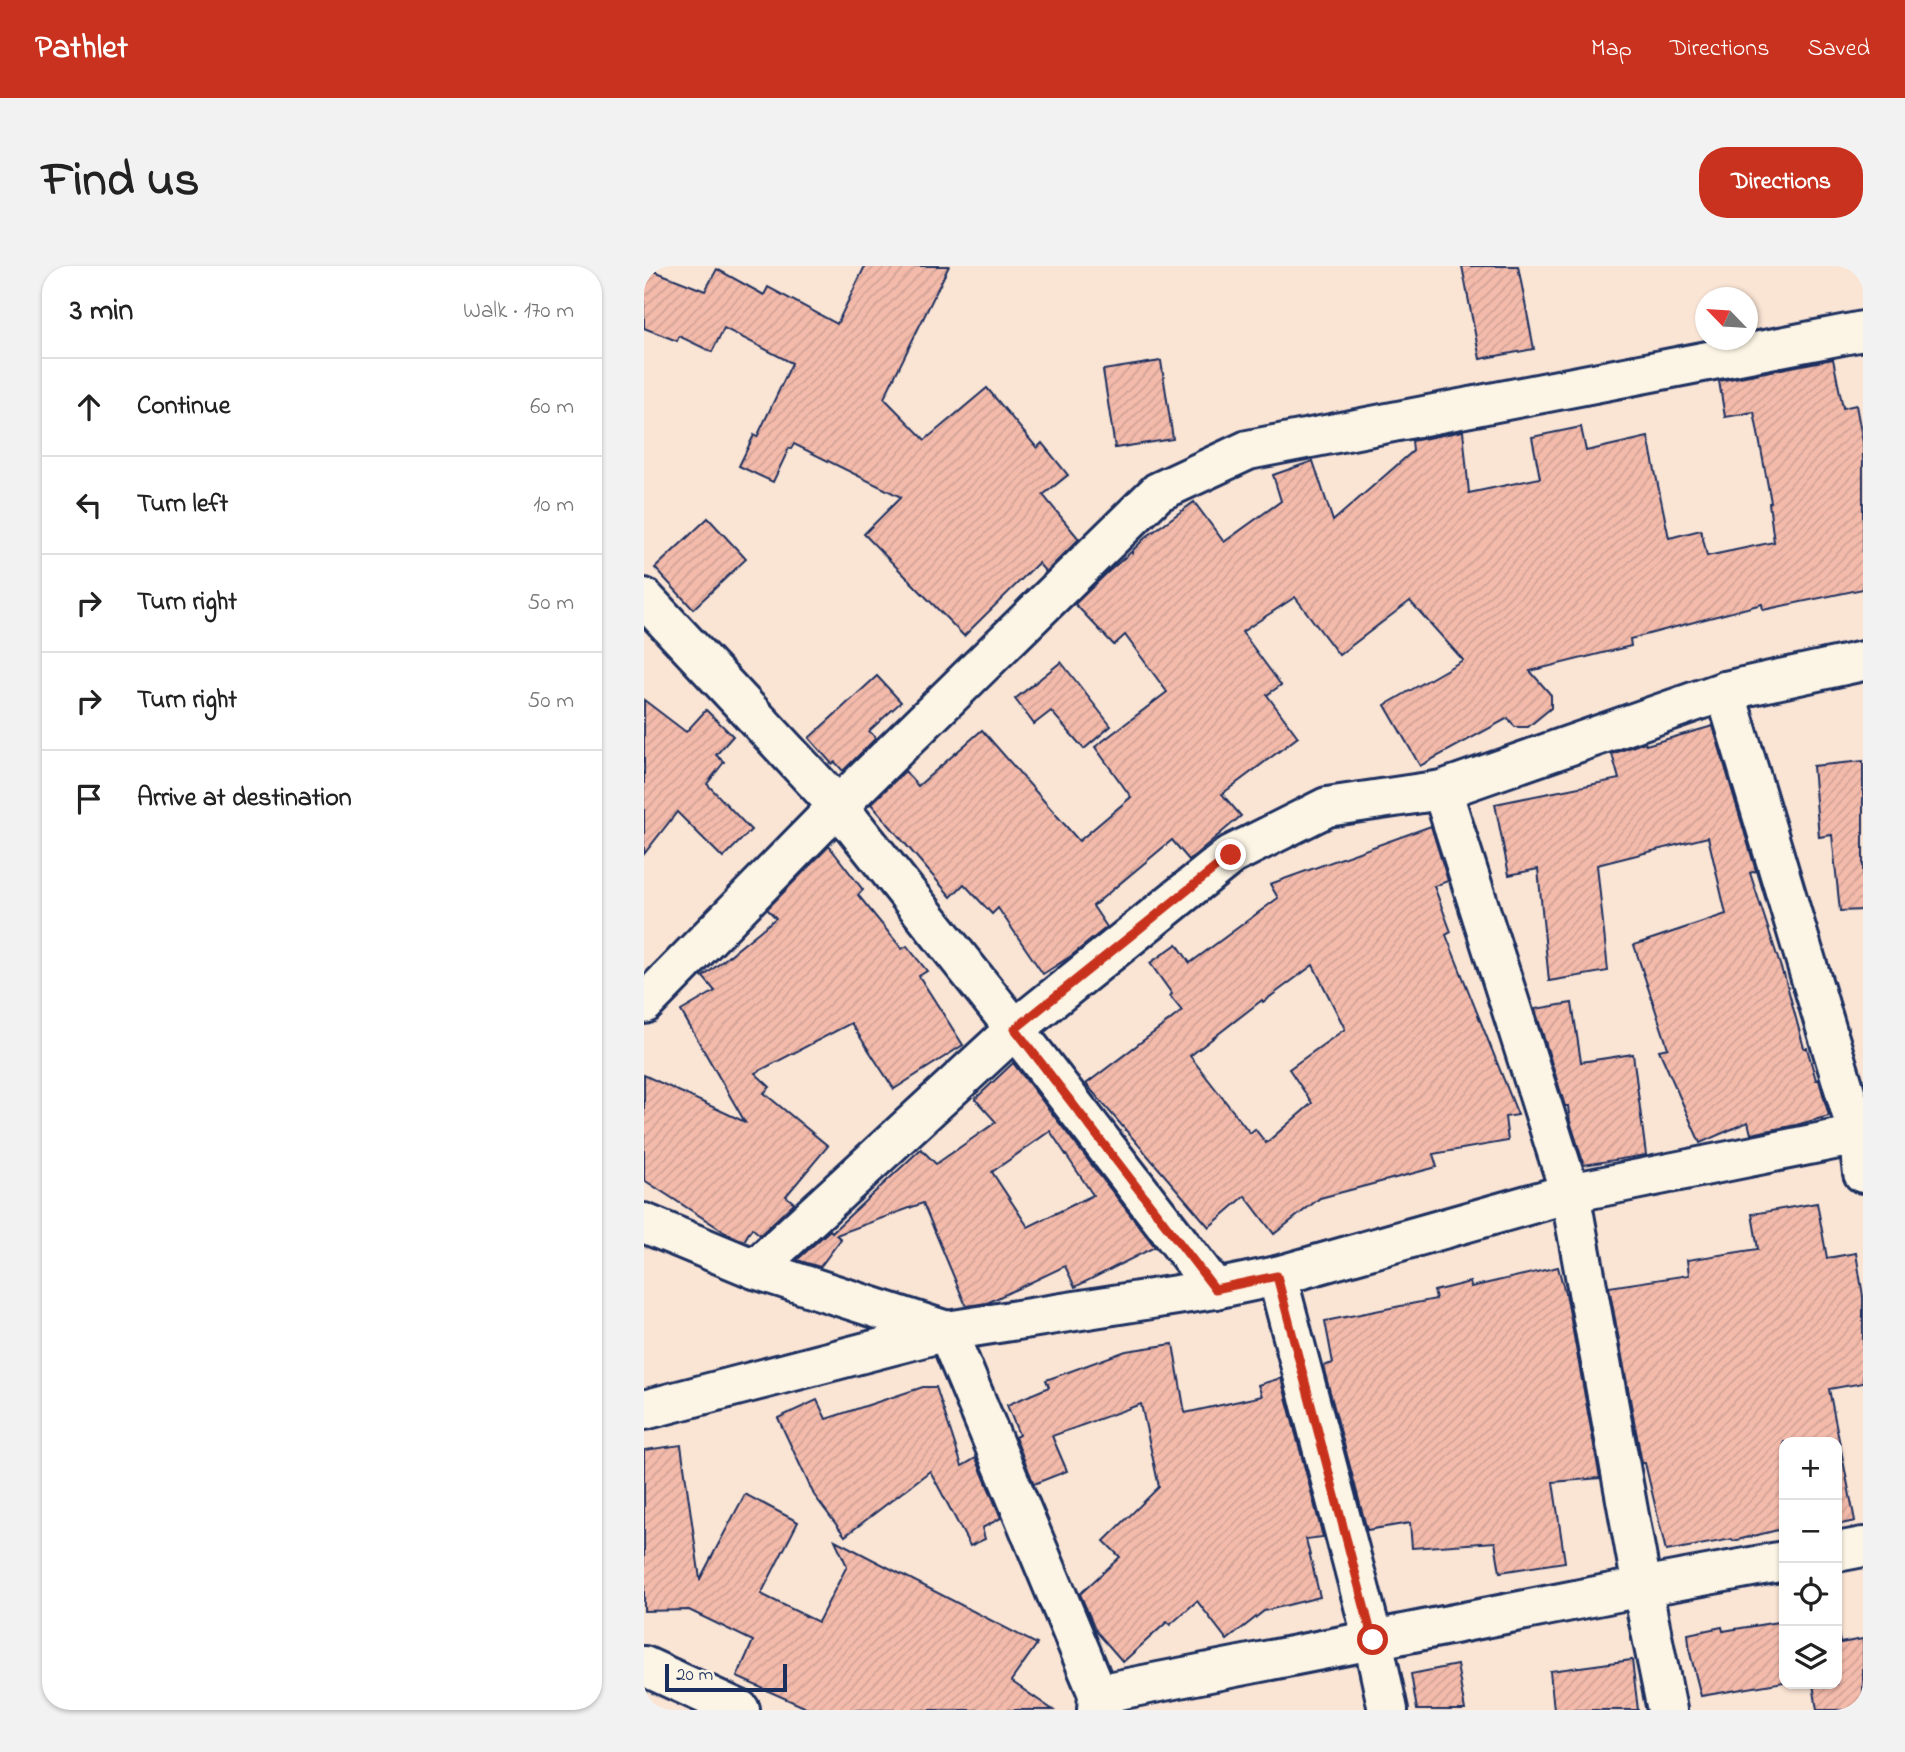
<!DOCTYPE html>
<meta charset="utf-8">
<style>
:root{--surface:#fff;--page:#f2f2f2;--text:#222;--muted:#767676;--line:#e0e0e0;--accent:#c8321e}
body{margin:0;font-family:"Indie Flower",sans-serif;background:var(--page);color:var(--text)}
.controls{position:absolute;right:21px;bottom:21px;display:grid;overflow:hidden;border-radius:14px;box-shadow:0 2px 5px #0004}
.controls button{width:63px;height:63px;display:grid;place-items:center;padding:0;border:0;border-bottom:2px solid var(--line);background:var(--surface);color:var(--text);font:35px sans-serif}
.compass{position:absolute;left:1051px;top:21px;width:63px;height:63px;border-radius:50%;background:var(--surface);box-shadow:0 2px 5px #0004;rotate:295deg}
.scale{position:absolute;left:21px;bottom:18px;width:122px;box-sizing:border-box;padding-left:7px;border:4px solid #1b2f5e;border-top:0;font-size:19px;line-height:24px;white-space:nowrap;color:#1b2f5e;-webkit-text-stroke:5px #fcf5e5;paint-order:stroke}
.stop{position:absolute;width:21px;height:21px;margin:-16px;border:5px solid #c8321e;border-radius:50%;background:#fff}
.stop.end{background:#c8321e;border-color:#fff;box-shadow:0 2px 7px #0008}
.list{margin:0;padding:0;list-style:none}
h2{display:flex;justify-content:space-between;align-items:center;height:91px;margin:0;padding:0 28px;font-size:30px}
h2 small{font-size:23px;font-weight:400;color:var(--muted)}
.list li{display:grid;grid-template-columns:46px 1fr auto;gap:21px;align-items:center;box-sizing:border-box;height:98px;padding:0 28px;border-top:2px solid var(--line)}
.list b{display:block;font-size:26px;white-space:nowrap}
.list em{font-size:23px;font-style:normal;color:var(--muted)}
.icon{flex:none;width:38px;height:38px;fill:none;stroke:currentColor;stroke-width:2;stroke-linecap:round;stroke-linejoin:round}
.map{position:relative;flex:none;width:1219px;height:1444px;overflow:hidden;border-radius:28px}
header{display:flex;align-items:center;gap:42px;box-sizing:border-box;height:98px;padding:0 35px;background:var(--accent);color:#fff}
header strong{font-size:33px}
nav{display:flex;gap:38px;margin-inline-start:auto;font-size:24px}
.intro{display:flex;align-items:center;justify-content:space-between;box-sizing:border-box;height:168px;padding:0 42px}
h1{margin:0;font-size:49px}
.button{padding:18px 32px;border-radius:28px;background:var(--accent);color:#fff;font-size:24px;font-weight:700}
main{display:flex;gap:42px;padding:0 42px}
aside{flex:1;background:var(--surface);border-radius:28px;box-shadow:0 2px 5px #0004}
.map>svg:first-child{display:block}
</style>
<header>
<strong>Pathlet</strong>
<nav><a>Map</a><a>Directions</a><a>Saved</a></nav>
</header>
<div class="intro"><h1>Find us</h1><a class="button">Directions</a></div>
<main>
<aside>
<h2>3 min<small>Walk · 170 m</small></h2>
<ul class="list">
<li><svg class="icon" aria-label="ahead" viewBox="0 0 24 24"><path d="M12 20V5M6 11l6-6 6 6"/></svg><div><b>Continue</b></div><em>60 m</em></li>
<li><svg class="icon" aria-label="left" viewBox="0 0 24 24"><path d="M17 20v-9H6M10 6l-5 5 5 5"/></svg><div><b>Turn left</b></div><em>10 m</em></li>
<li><svg class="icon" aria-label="right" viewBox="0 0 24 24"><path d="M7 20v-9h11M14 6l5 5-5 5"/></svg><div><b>Turn right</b></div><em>50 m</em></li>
<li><svg class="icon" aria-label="right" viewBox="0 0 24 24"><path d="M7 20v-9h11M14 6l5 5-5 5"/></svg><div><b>Turn right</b></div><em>50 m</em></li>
<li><svg class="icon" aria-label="arrive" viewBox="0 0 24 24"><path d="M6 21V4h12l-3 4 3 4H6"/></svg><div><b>Arrive at destination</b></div></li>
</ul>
</aside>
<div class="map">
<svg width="1219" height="1444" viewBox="0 0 1219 1444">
<defs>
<pattern id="building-hatch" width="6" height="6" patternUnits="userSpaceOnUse" patternTransform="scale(1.75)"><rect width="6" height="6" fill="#f4bbab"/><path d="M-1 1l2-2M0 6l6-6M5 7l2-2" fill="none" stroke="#d1a196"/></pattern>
</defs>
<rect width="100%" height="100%" fill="#fae4d4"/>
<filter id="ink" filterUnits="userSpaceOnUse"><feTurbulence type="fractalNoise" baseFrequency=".0143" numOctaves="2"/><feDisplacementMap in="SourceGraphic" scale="14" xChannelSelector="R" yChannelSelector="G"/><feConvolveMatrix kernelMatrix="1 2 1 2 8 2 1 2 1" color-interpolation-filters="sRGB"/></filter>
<g filter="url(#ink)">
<g fill="url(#building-hatch)" stroke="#1b2f5e" stroke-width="2" fill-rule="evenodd">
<path d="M221,0H305L240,132L281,174L343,122L393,182L398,177L424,209L399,229L435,273L402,306L394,297L320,370L220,268L257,231L150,178L147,183L145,182L129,216L95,200L110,169L113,171L148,97L80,62L68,86L35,70L33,75L0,62V1L61,25L73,3L120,29L124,21L193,58Z"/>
<path d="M818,0H874L890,83L836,93Z"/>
<path d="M1189,93L1199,142L1212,139L1219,177V323L1119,344L1118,338L986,373L987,380L886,405L907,429V442L884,461H871L864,452L776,500L741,439L819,394L766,335L695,389L651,331L598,366L637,419L623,429L654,471L578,528L597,550L545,594L528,574L449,640L463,661L427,690L399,708L354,642L348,648L320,618L307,631L227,538L261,505L274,520L338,464L435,575L487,531L451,481L523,426L481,369L470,379L431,338L463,307L487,286L488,287V285L502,271L550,236L580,276L637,235L629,209L669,195L689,255L769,185L768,175L819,165L825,227L896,212L888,171L937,161L942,185L1004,171L1025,272L1057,264L1063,290L1130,276L1125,237L1127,236L1110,146L1081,151L1075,115Z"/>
<path d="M517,95L529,173L471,182L459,104Z"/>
<path d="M64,252L102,293L49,343L11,302Z"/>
<path d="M417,396L467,460L440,483L407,445L390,458L371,433Z"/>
<path d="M233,410L257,436L225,465L232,472L199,505L191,496L188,498L165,472Z"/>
<path d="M0,434L42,466L62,444L89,470L72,489L80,496L63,518L107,564L79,592L33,546L0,588Z"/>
<path d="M1069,460L1112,605L1106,607L1139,708H1140L1160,782H1163L1172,814H1175L1185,850L1152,859L1107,868L1104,856L1056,877L1015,784L1024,782L990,679L1082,648L1064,571L953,599L964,705L905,715L894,603L865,609L851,538L975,513L968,488L1001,476L1002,479Z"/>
<path d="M1219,495V644L1196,645L1188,569L1175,571L1169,500Z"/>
<path d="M787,560L804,615L790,620L807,666L802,669L874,849L861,851L864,875L789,888L793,901L676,932L630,968L601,930L565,961L442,818L538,745L526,730L528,728L506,697L533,678L546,697L634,632L626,618ZM669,699L701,763L645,803L668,837L622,877L611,863L606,867L546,790L618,734L619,736Z"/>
<path d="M185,580L219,624L214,629L258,683L263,680L283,705L275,710L319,779L250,823L207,757L111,807L126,821L120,827L184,880L142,930L150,937L116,969L108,962L100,975L84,968L0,914V809L101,856L37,745L71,725L59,711L132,652L123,643Z"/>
<path d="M928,737L937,796L989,788L1002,889L940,899L926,855L924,840H921L891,743Z"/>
<path d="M369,797L511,981L431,1021L421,1000L343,1037L322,1040L279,937L192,969L197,973L176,1001L153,994L186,964L188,966L277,883L292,898L352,856L331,833ZM406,865L449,929L384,961L348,906Z"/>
<path d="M1173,937L1183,992L1212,987L1219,1030V1117L1185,1123L1211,1255L1193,1259V1176H1140V1269L1138,1263L1089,1275L1088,1273L1022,1285L1001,1197H998L965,1021L1045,1009L1043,994L1114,983L1108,948Z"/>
<path d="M914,1001L921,1027H922L956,1212L909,1216L921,1296L856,1306L851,1276L768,1282L766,1257L723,1264L679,1100L689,1097L681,1055L792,1033L790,1025L826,1016L827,1021Z"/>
<path d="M529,1078L541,1147L618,1130L614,1119L637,1112L679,1271L662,1273L676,1331L620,1345L583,1374L553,1335L526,1359L523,1356L479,1396L452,1365L436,1328L476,1291L460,1275L515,1221L497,1138L408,1170L423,1205L390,1218L371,1171L375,1169L363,1139L405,1121L402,1114L482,1085Z"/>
<path d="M279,1121H292L318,1200L332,1192L357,1252L338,1262L341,1273L326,1280L286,1205L201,1270L170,1229L134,1152L173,1134L182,1153Z"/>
<path d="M37,1179L56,1313L101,1228L154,1256L117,1328L174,1356L203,1300L191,1274L393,1378L367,1415L409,1444H167L93,1411L109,1375L45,1344L0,1345V1184Z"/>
<path d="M1140,1355V1416L1057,1430L1046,1387L1044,1368L1078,1361L1079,1365Z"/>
<path d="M1193,1361L1196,1377L1219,1373V1444H1173L1169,1418H1193Z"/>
<path d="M988,1394L994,1444H910L906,1405Z"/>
<path d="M813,1399L821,1444H773L767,1408Z"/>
</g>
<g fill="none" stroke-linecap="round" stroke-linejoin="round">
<g stroke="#1b2f5e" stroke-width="44">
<g id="minor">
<path d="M0,332L194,540L371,763L571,1023"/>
<path d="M1081,425L1214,869L1219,907"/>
<path d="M798,524L926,927L998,1321L1023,1444"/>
<path d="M0,738L194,540L514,226L604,184L1219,65"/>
<path d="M0,957L111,1003L303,1065L454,1428L453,1444"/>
<path d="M111,1003L371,763L587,589L683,541L798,524L1081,425L1219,395"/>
<path d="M633,1010L729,1374L744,1444"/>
<path d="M0,1144L303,1065L571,1023L633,1010L926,927L1219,868"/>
<path d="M1193,1286L1219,1281"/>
<path d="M0,1400L96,1444"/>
<path d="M459,1444L454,1428L998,1321L1140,1295"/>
</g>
</g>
<use href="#minor" stroke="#fcf5e5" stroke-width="38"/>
</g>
</g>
<g fill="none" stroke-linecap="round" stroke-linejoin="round" filter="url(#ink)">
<path stroke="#c8321e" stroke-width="9" d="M587,589L371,763L571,1023L633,1010L729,1374"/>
</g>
</svg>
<div class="controls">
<button>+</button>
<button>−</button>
<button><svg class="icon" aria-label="locate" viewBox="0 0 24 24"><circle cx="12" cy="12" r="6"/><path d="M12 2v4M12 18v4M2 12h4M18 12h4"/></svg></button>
<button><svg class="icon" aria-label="layers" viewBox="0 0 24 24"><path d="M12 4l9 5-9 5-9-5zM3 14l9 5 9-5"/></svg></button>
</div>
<svg class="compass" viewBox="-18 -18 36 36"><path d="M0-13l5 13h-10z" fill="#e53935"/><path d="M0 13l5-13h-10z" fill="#767676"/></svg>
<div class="scale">20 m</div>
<div class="stop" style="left:729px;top:1374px"></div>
<div class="stop end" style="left:587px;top:589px"></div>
</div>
</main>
